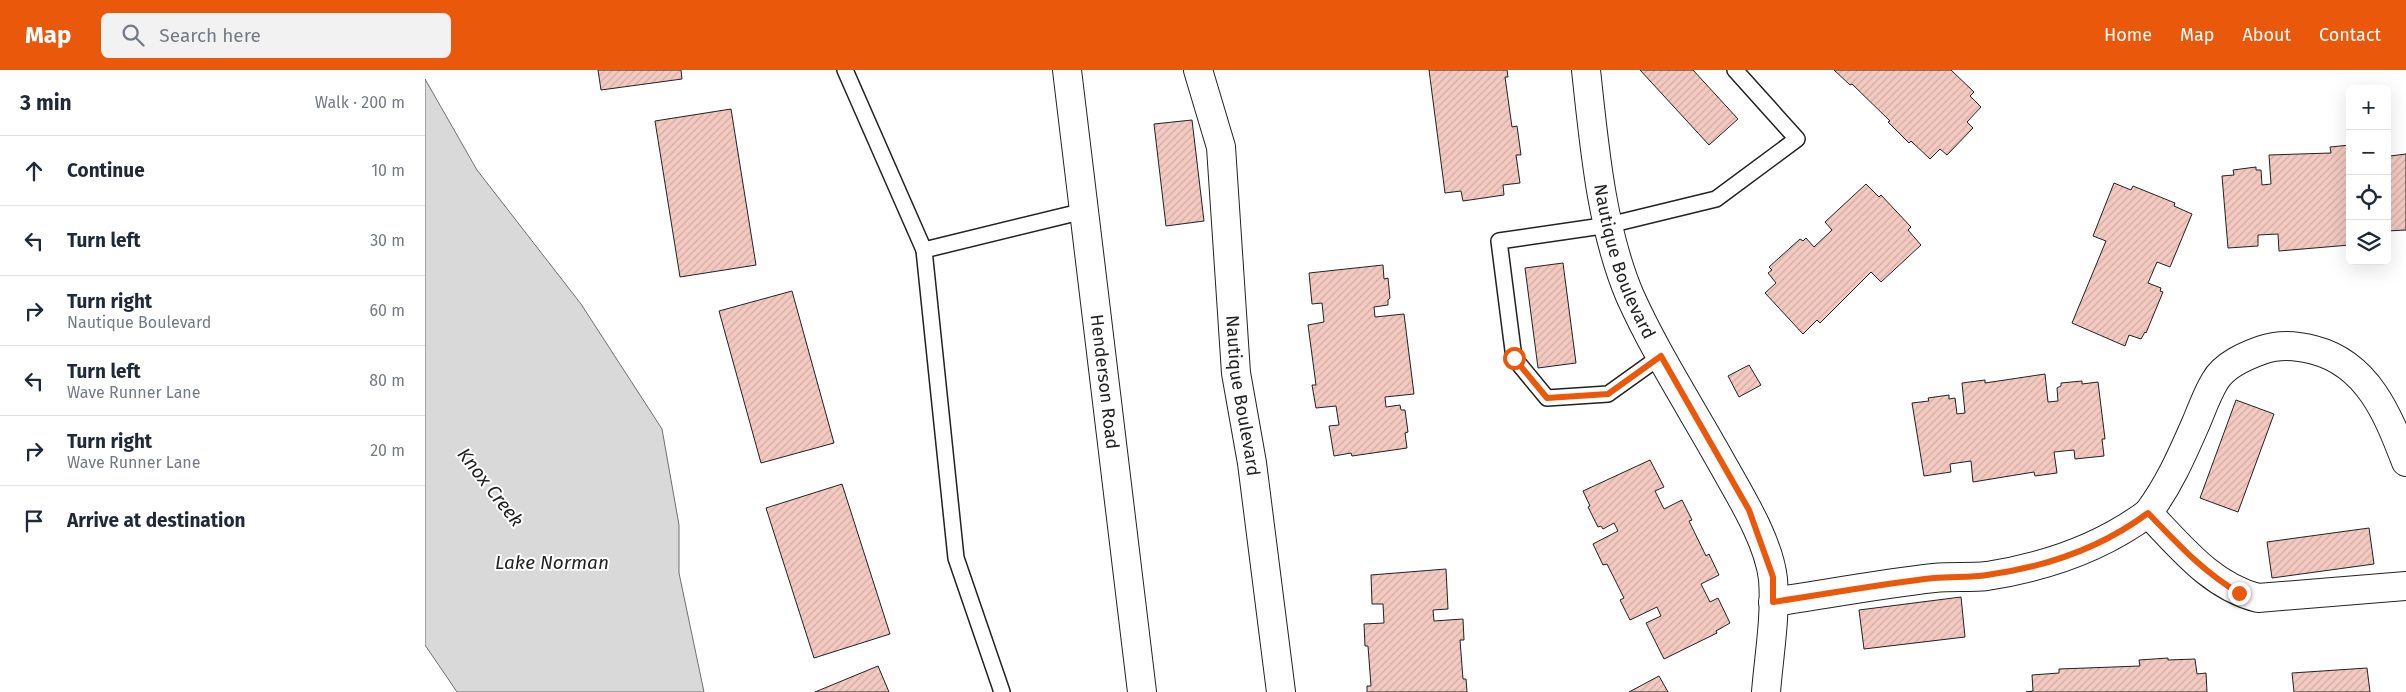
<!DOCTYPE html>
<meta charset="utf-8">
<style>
:root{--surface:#fff;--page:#f2f2f3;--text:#1f2937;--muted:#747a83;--line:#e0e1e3;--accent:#ea580c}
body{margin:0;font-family:"Fira Sans",sans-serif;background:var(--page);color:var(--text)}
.controls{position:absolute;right:15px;top:15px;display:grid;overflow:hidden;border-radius:8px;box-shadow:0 5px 20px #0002}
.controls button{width:45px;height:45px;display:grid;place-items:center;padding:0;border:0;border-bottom:1px solid var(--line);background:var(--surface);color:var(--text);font:25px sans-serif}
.stop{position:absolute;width:15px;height:15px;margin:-11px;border:4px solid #ea580c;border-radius:50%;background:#fff}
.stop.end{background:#ea580c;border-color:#fff;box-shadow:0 1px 5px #0008}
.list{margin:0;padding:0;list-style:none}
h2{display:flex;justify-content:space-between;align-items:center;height:65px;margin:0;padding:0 20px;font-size:21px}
h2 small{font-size:16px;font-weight:400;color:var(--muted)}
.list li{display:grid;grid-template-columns:32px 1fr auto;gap:15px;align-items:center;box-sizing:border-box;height:70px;padding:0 20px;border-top:1px solid var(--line)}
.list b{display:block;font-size:19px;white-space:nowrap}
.list p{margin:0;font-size:16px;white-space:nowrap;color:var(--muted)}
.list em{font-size:16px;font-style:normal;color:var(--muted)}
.icon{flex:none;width:28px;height:28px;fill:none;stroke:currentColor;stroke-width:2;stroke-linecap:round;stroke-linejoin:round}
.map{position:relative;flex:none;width:1981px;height:622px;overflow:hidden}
header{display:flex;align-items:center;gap:30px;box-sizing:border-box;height:70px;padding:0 25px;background:var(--accent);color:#fff}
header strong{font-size:24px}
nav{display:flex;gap:28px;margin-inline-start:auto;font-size:18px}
.search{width:350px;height:45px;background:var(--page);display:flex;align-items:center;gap:12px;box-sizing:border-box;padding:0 18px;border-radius:8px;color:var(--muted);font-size:19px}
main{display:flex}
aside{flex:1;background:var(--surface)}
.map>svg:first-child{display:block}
</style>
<header>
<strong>Map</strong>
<div class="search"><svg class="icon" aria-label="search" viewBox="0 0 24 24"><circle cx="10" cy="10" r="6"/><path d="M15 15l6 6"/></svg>Search here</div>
<nav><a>Home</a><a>Map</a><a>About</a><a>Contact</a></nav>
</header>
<main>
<aside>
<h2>3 min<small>Walk · 200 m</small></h2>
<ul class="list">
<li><svg class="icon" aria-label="ahead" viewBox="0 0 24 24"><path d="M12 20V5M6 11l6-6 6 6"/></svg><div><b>Continue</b></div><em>10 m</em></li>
<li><svg class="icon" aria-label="left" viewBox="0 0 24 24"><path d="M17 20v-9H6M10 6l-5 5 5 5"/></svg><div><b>Turn left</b></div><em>30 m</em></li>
<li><svg class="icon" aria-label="right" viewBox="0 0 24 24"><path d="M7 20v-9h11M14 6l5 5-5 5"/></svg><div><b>Turn right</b><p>Nautique Boulevard</p></div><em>60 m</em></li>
<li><svg class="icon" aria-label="left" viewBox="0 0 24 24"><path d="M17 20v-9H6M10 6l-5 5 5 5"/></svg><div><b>Turn left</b><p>Wave Runner Lane</p></div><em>80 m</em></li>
<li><svg class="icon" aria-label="right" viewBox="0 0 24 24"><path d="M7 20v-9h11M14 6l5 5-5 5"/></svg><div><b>Turn right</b><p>Wave Runner Lane</p></div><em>20 m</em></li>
<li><svg class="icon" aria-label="arrive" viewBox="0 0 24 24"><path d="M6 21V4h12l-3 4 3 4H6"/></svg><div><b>Arrive at destination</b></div></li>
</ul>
</aside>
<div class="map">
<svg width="1981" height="622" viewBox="0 0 1981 622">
<defs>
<pattern id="building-hatch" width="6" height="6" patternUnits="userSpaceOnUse" patternTransform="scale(1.25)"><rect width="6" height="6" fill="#f3c9c0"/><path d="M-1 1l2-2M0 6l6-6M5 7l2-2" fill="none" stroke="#d0aca5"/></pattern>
</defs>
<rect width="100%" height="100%" fill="#fff"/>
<path fill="#d9d9d9" stroke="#6f6f6f" d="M0,9L52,100L156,234L237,359L254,455V503L279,622H32L0,575Z"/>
<g fill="url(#building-hatch)" stroke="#222">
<path d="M173,0H256L257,9L176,20Z"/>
<path d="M1004,0H1082L1083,7H1080L1087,57L1092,56L1096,85H1091L1095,113L1078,115L1079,125L1038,131L1036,121L1020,123Z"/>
<path d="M1215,0H1268L1313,49L1284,75Z"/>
<path d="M1409,0H1526L1549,22L1545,26L1556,37L1542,52L1548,58L1522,85L1515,79L1505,89L1486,71L1484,73L1463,52L1465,51L1427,14L1425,15Z"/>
<path d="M306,39L331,195L255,207L230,51Z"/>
<path d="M767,50L779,151L741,156L729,54Z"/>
<path d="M1925,75V175L1854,181L1853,164L1833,165V176L1803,178L1797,106L1809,105L1808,100L1831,97V100H1836L1837,115L1846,114L1844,85L1906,83L1905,77Z"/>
<path d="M1962,83H1965V86L1981,84V160L1962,161Z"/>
<path d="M1689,113L1706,120L1708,116L1750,133L1749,136L1767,144L1745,197L1732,192L1723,213L1736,218L1735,221L1738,222L1721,263L1720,262L1716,269L1704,265L1700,276L1647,253L1681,171L1668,166Z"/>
<path d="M1441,114L1454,127L1456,125L1486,157L1483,160L1496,175L1456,212L1446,202L1395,253L1392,250L1378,264L1340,223L1351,213L1343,203L1347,200L1344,197L1375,169L1378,171L1381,168L1389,177L1407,160L1400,152Z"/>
<path d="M1138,193L1151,293L1113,298L1100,198Z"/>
<path d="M958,195L959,209L963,208L965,228L963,230V235L949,237L950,247L979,244L989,324L960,327L961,337L975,335L976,340H980L983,362L980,363L982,378L927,386L926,383L909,386L904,356L914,355L911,336L891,338L887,315H891L883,255L899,252L897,233L887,234L884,203Z"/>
<path d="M367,221L409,373L336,393L294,241Z"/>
<path d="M1324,295L1336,315L1314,327L1303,306Z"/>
<path d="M1620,304L1623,332L1633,331L1632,318L1636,316V313L1657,311V314L1673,312L1680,369H1677L1679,386L1650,389L1649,380L1629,382L1632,403L1610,406L1609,402L1548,412L1546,391L1525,394L1526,402L1499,406L1487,333L1504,331L1503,328L1524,325V329L1530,328L1532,344L1540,343L1537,313L1560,310V313Z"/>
<path d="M1811,330L1849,344L1813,442L1775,428Z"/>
<path d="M1225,390L1239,417L1230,421L1239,439L1257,430L1267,450L1264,451L1281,486L1284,484L1294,505L1276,514L1285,532L1293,528L1305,553L1291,561L1292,563L1239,589L1221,553L1236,546L1232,537L1205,550L1195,530L1199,528L1182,494L1178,495L1168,474L1193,461L1189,453L1178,459L1176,456L1173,457L1163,437L1165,436L1158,421Z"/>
<path d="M417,414L465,564L389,588L341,438Z"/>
<path d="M1944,458L1949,494L1847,508L1842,472Z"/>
<path d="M1021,499L1023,539L1008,540L1009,551L1038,549L1039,570H1035L1038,609H1041L1042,622H942V616H946L943,576H940L939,554L959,553L958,534H947L946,505Z"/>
<path d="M1536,527L1540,567L1439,579L1434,540Z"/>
<path d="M1743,588V590L1770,589L1772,604L1781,603L1782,622H1601L1608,621L1607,605L1634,603V599L1715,596L1714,590Z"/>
<path d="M453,596L464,622H390Z"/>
<path d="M1942,598L1945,622H1869L1867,603Z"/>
<path d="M1234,606L1243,622H1204Z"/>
</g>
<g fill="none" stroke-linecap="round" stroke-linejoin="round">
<g stroke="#222" stroke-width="18">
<g id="service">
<path d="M420,0L499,180L531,488L577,622"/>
<path d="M499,180L659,141"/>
<path d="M1236,286L1183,324L1122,328L1089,288L1074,171L1184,155L1291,129L1372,69L1310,0"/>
</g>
</g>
<g stroke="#222" stroke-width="30">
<g id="minor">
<path id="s1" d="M642,0L717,622"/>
<path id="s2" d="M773,0L796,77L811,303L827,393L856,622"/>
<path id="s3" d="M1161,0C1169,73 1176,158 1205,226C1231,284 1267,339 1298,395C1316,427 1344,472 1348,509C1351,546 1344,585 1341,622"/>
<path d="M1981,392C1963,345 1943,294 1889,280C1871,275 1854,274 1837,280C1820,286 1799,295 1790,311C1782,324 1777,339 1771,353C1757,385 1744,415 1723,443C1756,477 1786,516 1833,528L1981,516"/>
<path d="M1348,532C1402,524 1455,514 1509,508C1527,506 1545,508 1562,506C1620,497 1676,478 1723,443"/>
</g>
</g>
<use href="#service" stroke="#fff" stroke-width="15"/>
<use href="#minor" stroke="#fff" stroke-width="28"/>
</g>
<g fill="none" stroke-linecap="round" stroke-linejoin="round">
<path stroke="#ea580c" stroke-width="6" d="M1089,288L1122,328L1183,324L1236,286L1324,440L1348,507V532C1402,524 1455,514 1509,508C1527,506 1545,508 1562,505C1621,497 1676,478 1723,443C1752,473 1778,502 1814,523"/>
</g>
<g text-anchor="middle" stroke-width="4" stroke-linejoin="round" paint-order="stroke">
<g font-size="18" fill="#222" stroke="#fff">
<text dy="6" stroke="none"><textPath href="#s3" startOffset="196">Nautique Boulevard</textPath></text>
<text dy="6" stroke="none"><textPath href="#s1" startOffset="314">Henderson Road</textPath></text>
<text dy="6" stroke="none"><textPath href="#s2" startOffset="330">Nautique Boulevard</textPath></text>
</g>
<g font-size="19" font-style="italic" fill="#222" stroke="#fff">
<text transform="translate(66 417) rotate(52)" y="7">Knox Creek</text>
<text x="127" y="499">Lake Norman</text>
</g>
</g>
</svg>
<div class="controls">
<button>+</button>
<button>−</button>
<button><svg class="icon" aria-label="locate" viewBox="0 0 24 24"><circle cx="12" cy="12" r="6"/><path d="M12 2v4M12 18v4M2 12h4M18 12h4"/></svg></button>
<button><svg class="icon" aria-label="layers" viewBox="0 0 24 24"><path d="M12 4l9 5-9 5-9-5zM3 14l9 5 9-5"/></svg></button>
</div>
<div class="stop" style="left:1089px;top:288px"></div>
<div class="stop end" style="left:1814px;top:523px"></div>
</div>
</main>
